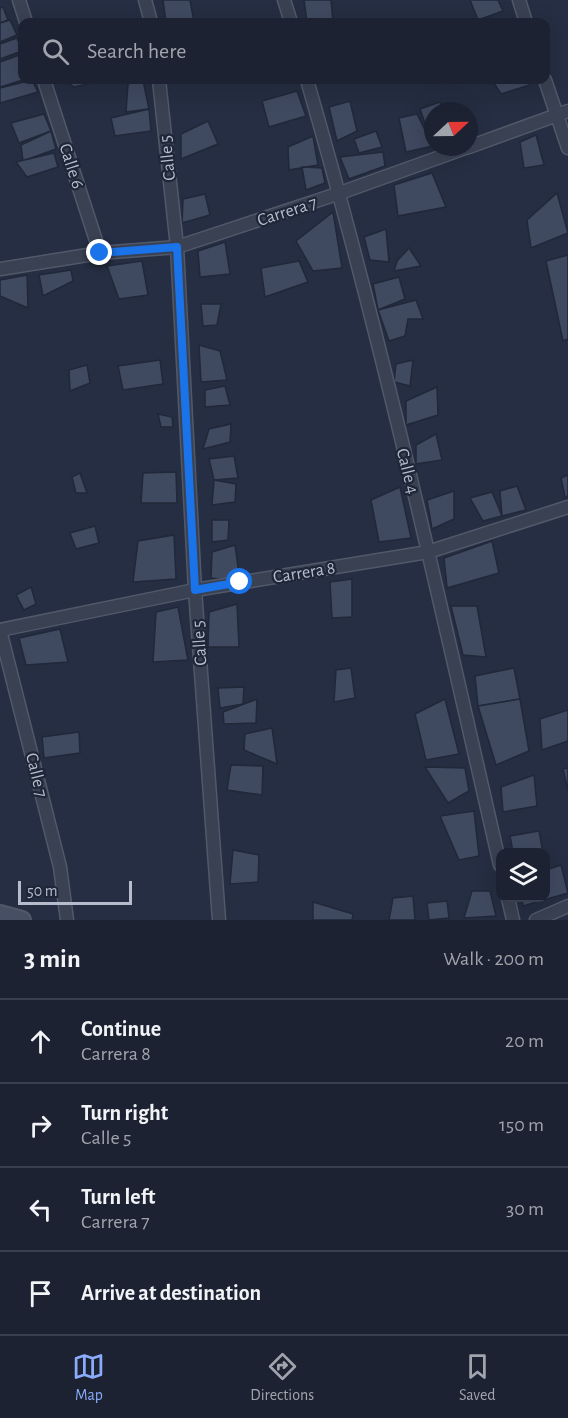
<!DOCTYPE html>
<meta charset="utf-8">
<style>
:root{--surface:#1c2232;--page:#292f3e;--text:#f1f3f6;--muted:#a0a4ac;--line:#3a3f4d;--accent:#8aacfc}
body{margin:0;font-family:"Alegreya Sans",sans-serif;background:var(--page);color:var(--text)}
.controls{position:absolute;right:18px;bottom:18px;display:grid;overflow:hidden;border-radius:12px;box-shadow:0 6px 24px #0002}
.controls button{width:54px;height:54px;display:grid;place-items:center;padding:0;border:0;border-bottom:2px solid var(--line);background:var(--surface);color:var(--text);font:30px sans-serif}
.compass{position:absolute;left:424px;top:102px;width:54px;height:54px;border-radius:50%;background:var(--surface);box-shadow:0 6px 24px #0002;rotate:68deg}
.scale{position:absolute;left:18px;bottom:15px;width:114px;box-sizing:border-box;padding-left:6px;border:3px solid #b6bccc;border-top:0;font-size:16px;line-height:21px;white-space:nowrap;color:#b6bccc;-webkit-text-stroke:4px #1e2637;paint-order:stroke}
.stop{position:absolute;width:18px;height:18px;margin:-14px;border:4px solid #1a73e8;border-radius:50%;background:#fff}
.stop.end{background:#1a73e8;border-color:#fff;box-shadow:0 2px 6px #0008}
.list{margin:0;padding:0;list-style:none}
h2{display:flex;justify-content:space-between;align-items:center;height:78px;margin:0;padding:0 24px;font-size:26px}
h2 small{font-size:20px;font-weight:400;color:var(--muted)}
.list li{display:grid;grid-template-columns:39px 1fr auto;gap:18px;align-items:center;box-sizing:border-box;height:84px;padding:0 24px;border-top:2px solid var(--line)}
.list b{display:block;font-size:22px;white-space:nowrap}
.list p{margin:0;font-size:20px;white-space:nowrap;color:var(--muted)}
.list em{font-size:20px;font-style:normal;color:var(--muted)}
.icon{flex:none;width:33px;height:33px;fill:none;stroke:currentColor;stroke-width:2;stroke-linecap:round;stroke-linejoin:round}
.map{position:relative;flex:none;width:568px;height:920px;overflow:hidden}
.search{position:absolute;background:var(--surface);box-shadow:0 6px 24px #0002;left:18px;right:18px;top:18px;height:66px;display:flex;align-items:center;gap:15px;box-sizing:border-box;padding:0 21px;border-radius:12px;color:var(--muted);font-size:22px}
.sheet{height:414px;background:var(--surface)}
nav{display:flex;justify-content:space-around;align-items:center;box-sizing:border-box;height:84px;border-top:2px solid var(--line);background:var(--surface);font-size:16px;color:var(--muted)}
nav a{display:grid;justify-items:center;gap:3px}
nav .on{color:var(--accent)}
.map>svg:first-child{display:block}
</style>
<div class="map">
<svg width="568" height="920" viewBox="0 0 568 920">
<rect width="100%" height="100%" fill="#252e42"/>
<g fill="#3f4960" stroke="#202839" stroke-width="1.5">
<path d="M163,0H190L194,22H166Z"/>
<path d="M304,0H331L333,22H307Z"/>
<path d="M470,0H498L503,11L478,20Z"/>
<path d="M3,7L8,20L0,23V8Z"/>
<path d="M10,20L17,35L0,42V23Z"/>
<path d="M17,38L22,51L0,59V44Z"/>
<path d="M22,54L23,80L0,87V62Z"/>
<path d="M32,80L38,92L0,103V88Z"/>
<path d="M65,80H85L88,84L74,87Z"/>
<path d="M143,80L149,109L126,112L128,84Z"/>
<path d="M492,80H529L530,85L501,94Z"/>
<path d="M297,91L306,116L269,127L262,101Z"/>
<path d="M350,101L357,131L337,141L329,107Z"/>
<path d="M440,102L443,111H433V145L420,109Z"/>
<path d="M149,109L151,131L115,136L111,118Z"/>
<path d="M44,114L51,131L19,143L11,123Z"/>
<path d="M417,114L433,146L406,152L399,118Z"/>
<path d="M208,121L218,144L181,159V134Z"/>
<path d="M51,131L56,149L23,161L21,145Z"/>
<path d="M376,131L382,147L359,153L354,139Z"/>
<path d="M536,135L544,165L524,168L520,142Z"/>
<path d="M313,136L318,165L289,170L288,147Z"/>
<path d="M383,152L385,166L349,179L340,157Z"/>
<path d="M54,153L58,167L27,177L16,162Z"/>
<path d="M302,167L322,168L325,183L306,190Z"/>
<path d="M432,173L446,207L398,216L394,185Z"/>
<path d="M557,193L568,233L531,248L527,220Z"/>
<path d="M205,194L210,215L182,223L183,199Z"/>
<path d="M333,212L342,268L313,271L296,241Z"/>
<path d="M386,229L389,262L370,260L364,237Z"/>
<path d="M225,242L230,274L200,277L198,251Z"/>
<path d="M409,248L421,266L394,271L397,261Z"/>
<path d="M568,255V339L563,341L546,261Z"/>
<path d="M142,261L148,295L119,299L107,266Z"/>
<path d="M299,261L308,282L265,297L261,268Z"/>
<path d="M71,270L73,281L43,296L39,275Z"/>
<path d="M27,275L28,308L0,296V280Z"/>
<path d="M399,277L405,299L378,310L373,284Z"/>
<path d="M416,300L423,319H408L405,336L389,341L378,310Z"/>
<path d="M201,304H221L217,325L203,326Z"/>
<path d="M199,345L220,351L227,380L201,382Z"/>
<path d="M160,360L163,384L123,390L118,366Z"/>
<path d="M413,360L410,386L394,382L396,364Z"/>
<path d="M87,365L90,383L70,391L69,370Z"/>
<path d="M225,386L230,405L205,407V390Z"/>
<path d="M437,387L438,415L406,425V401Z"/>
<path d="M158,414L172,417L173,427H161Z"/>
<path d="M231,424L230,442L203,449L209,429Z"/>
<path d="M436,434L442,460L416,464V445Z"/>
<path d="M234,456L238,478L214,480L209,459Z"/>
<path d="M176,472L177,503H141L143,473Z"/>
<path d="M80,473L87,493H76L72,477Z"/>
<path d="M568,475V496L565,497L561,478Z"/>
<path d="M214,480L236,484L235,502L212,505Z"/>
<path d="M517,486L526,510L502,516L500,491Z"/>
<path d="M400,487L411,538L379,542L371,500Z"/>
<path d="M454,491V519L432,529L427,500Z"/>
<path d="M492,492L502,516L483,521L470,498Z"/>
<path d="M212,520H229L228,540L212,542Z"/>
<path d="M95,526L99,543L76,549L70,533Z"/>
<path d="M174,535L176,579L133,582L138,541Z"/>
<path d="M492,541L499,573L447,588L444,558Z"/>
<path d="M235,545L240,582L211,578L212,552Z"/>
<path d="M352,579V617L332,618L330,582Z"/>
<path d="M31,587L36,604L24,610L16,595Z"/>
<path d="M237,604L239,647H208L209,612Z"/>
<path d="M451,606H477L486,657L463,655Z"/>
<path d="M178,607L188,660L153,662L156,612Z"/>
<path d="M60,629L68,662L26,665L19,638Z"/>
<path d="M351,668L355,698L334,702L336,670Z"/>
<path d="M514,668L520,699L478,706L475,676Z"/>
<path d="M244,687L243,704L220,708L218,688Z"/>
<path d="M257,699L256,723L224,724L223,712Z"/>
<path d="M445,699L459,754L426,760L415,714Z"/>
<path d="M520,699L529,751L496,765L478,706Z"/>
<path d="M568,710V741L542,750L540,719Z"/>
<path d="M272,728L277,764L244,750L245,734Z"/>
<path d="M79,732L80,753L44,758L42,737Z"/>
<path d="M231,765L263,766L262,795L227,790Z"/>
<path d="M425,767L465,768L469,791L448,803Z"/>
<path d="M568,768V791L563,769Z"/>
<path d="M534,775L537,806L503,812L501,787Z"/>
<path d="M474,811L479,856L459,860L440,816Z"/>
<path d="M539,831L543,852H513L510,836Z"/>
<path d="M233,850L259,855L258,882L230,884Z"/>
<path d="M561,865L568,893L523,906L522,898H546V870Z"/>
<path d="M472,891H490L496,916L464,918Z"/>
<path d="M413,896L415,920H389L393,898Z"/>
<path d="M447,901L449,918L429,920L427,903Z"/>
<path d="M313,902L353,914L352,920H313Z"/>
</g>
<g fill="none" stroke-linecap="round" stroke-linejoin="round">
<g stroke="#515969" stroke-width="15">
<g id="street">
<path d="M19,0L26,22"/>
<path d="M145,0L151,22"/>
<path d="M284,0L291,22"/>
<path d="M519,0L526,22"/>
<path d="M44,80L100,253"/>
<path d="M159,80L177,247L195,590L219,920"/>
<path d="M307,80C382,339 440,603 500,865"/>
<path d="M545,80L568,148"/>
<path d="M469,147L568,111"/>
<path d="M0,269L100,253L177,247L340,193L468,147"/>
<path d="M0,630L195,590L428,552L568,507"/>
<path d="M0,630L60,867L67,920"/>
<path d="M508,898L513,920"/>
<path d="M536,920L568,906"/>
</g>
</g>
<g stroke="#515969" stroke-width="20">
<path id="secondary" d="M0,914L22,920"/>
</g>
<use href="#street" stroke="#394152" stroke-width="12"/>
<use href="#secondary" stroke="#474f65" stroke-width="16"/>
</g>
<g fill="none" stroke-linecap="round" stroke-linejoin="round">
<path stroke="#1a73e8" stroke-width="8" d="M100,253L177,247L195,590L240,582"/>
</g>
<g text-anchor="middle" stroke-width="4.5" stroke-linejoin="round" paint-order="stroke">
<g font-size="18" fill="#b6bccc" stroke="#1e2637">
<text transform="translate(167 158) rotate(-96)" y="6">Calle 5</text>
<text transform="translate(72 166) rotate(72)" y="6">Calle 6</text>
<text transform="translate(287 211) rotate(-18)" y="6">Carrera 7</text>
<text transform="translate(408 471) rotate(76)" y="6">Calle 4</text>
<text transform="translate(304 572) rotate(-9)" y="6">Carrera 8</text>
<text transform="translate(199 643) rotate(-94)" y="6">Calle 5</text>
<text transform="translate(37 775) rotate(76)" y="6">Calle 7</text>
</g>
</g>
</svg>
<div class="controls">
<button><svg class="icon" aria-label="layers" viewBox="0 0 24 24"><path d="M12 4l9 5-9 5-9-5zM3 14l9 5 9-5"/></svg></button>
</div>
<svg class="compass" viewBox="-18 -18 36 36"><path d="M0-13l5 13h-10z" fill="#e53935"/><path d="M0 13l5-13h-10z" fill="#a0a4ac"/></svg>
<div class="scale">50 m</div>
<div class="stop" style="left:240px;top:582px"></div>
<div class="stop end" style="left:100px;top:253px"></div>
<div class="search"><svg class="icon" aria-label="search" viewBox="0 0 24 24"><circle cx="10" cy="10" r="6"/><path d="M15 15l6 6"/></svg>Search here</div>
</div>
<section class="sheet">
<h2>3 min<small>Walk · 200 m</small></h2>
<ul class="list">
<li><svg class="icon" aria-label="ahead" viewBox="0 0 24 24"><path d="M12 20V5M6 11l6-6 6 6"/></svg><div><b>Continue</b><p>Carrera 8</p></div><em>20 m</em></li>
<li><svg class="icon" aria-label="right" viewBox="0 0 24 24"><path d="M7 20v-9h11M14 6l5 5-5 5"/></svg><div><b>Turn right</b><p>Calle 5</p></div><em>150 m</em></li>
<li><svg class="icon" aria-label="left" viewBox="0 0 24 24"><path d="M17 20v-9H6M10 6l-5 5 5 5"/></svg><div><b>Turn left</b><p>Carrera 7</p></div><em>30 m</em></li>
<li><svg class="icon" aria-label="arrive" viewBox="0 0 24 24"><path d="M6 21V4h12l-3 4 3 4H6"/></svg><div><b>Arrive at destination</b></div></li>
</ul>
</section>
<nav>
<a class="on"><svg class="icon" aria-label="map" viewBox="0 0 24 24"><path d="M3 6l6-2 6 2 6-2v14l-6 2-6-2-6 2zM9 4v14M15 6v14"/></svg>Map</a>
<a><svg class="icon" aria-label="directions" viewBox="0 0 24 24"><path d="M12 3l9 9-9 9-9-9zM9 14v-3h6M13 9l2 2-2 2"/></svg>Directions</a>
<a><svg class="icon" aria-label="saved" viewBox="0 0 24 24"><path d="M7 4h10v16l-5-4-5 4z"/></svg>Saved</a>
</nav>
